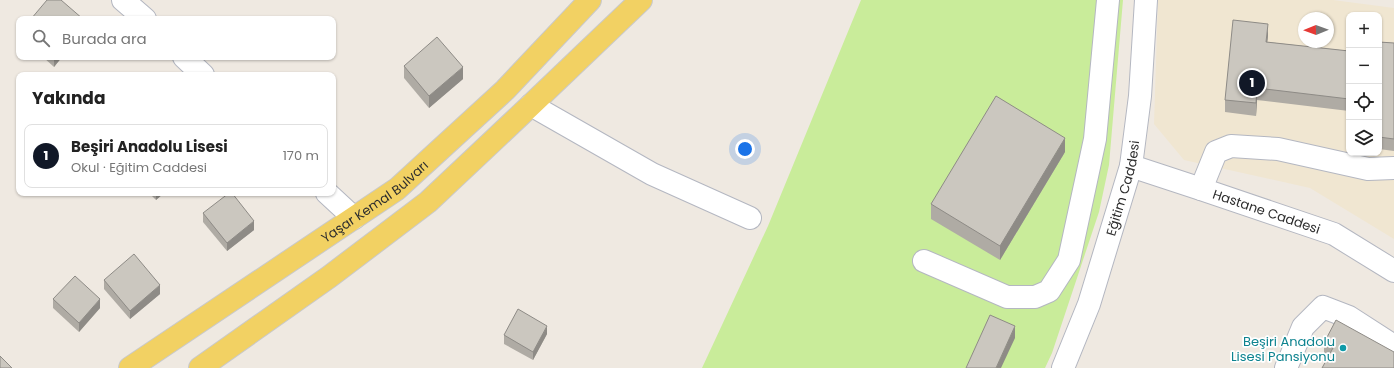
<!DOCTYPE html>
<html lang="tr">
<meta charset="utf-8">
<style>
:root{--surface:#fff;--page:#f6f6f6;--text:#222;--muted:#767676;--line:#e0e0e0;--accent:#111827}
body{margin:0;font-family:Poppins,sans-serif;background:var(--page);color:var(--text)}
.controls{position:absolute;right:12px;top:12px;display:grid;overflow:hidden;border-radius:8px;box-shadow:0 1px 3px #0004}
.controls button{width:36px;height:36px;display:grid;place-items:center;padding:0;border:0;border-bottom:1px solid var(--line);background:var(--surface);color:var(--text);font:20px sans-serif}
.compass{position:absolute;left:1298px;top:12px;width:36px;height:36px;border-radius:50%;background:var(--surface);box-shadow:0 1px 3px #0004;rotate:269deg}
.you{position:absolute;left:745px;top:149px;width:14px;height:14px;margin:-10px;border:3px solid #fff;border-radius:50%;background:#1a73e8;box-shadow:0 0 0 6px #1a73e833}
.badge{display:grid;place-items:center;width:26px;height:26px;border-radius:50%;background:var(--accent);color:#fff;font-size:13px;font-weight:700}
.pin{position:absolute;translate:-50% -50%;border:2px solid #fff;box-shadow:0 1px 4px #0006}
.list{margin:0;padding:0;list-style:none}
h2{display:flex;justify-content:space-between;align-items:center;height:52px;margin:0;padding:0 16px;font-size:17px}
h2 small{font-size:13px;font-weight:400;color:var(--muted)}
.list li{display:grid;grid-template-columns:26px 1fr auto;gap:12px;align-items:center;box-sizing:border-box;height:64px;margin:0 8px 8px;padding:0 8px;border:1px solid var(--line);border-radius:8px}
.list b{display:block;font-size:15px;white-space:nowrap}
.list p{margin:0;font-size:13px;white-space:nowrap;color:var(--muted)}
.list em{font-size:13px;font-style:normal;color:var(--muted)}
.icon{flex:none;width:22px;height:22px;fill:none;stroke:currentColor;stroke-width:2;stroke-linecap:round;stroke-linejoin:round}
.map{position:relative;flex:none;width:1394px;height:368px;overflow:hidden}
.search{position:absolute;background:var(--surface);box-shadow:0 1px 3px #0004;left:16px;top:16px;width:320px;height:44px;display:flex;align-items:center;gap:10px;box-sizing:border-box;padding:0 14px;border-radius:8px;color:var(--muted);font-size:15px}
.panel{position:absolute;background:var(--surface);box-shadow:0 1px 3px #0004;left:16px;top:72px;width:320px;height:124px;border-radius:8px}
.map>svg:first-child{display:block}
</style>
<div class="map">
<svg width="1394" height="368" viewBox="0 0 1394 368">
<rect width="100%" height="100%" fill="#efe9e1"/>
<path fill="#f0e6d1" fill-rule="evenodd" d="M1158,0H1333L1394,8V239L1310,188L1184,160L1154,124ZM1349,15H1379V153H1349ZM1304,18H1328V42H1304Z"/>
<path fill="#c9ec9a" d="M861,0H1123L1109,165L1099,212L1052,353L1045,368H702L768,226Z"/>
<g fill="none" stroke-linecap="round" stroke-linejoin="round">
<g stroke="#b4b7c1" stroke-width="24">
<g id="minor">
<path d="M123,0L145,19"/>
<path d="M184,57L203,75"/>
<path d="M531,105L652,174L750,218"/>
<path id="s1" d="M1131,166L1201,189L1334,234L1394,271"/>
<path d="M1201,189L1216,152L1231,146L1278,149L1368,169L1394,168"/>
<path d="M327,193L354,218"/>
<path d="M924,261L1007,297H1035L1049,291L1069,260L1095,139L1108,0"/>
<path id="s2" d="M1063,368L1089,304L1131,166L1140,96L1146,0"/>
<path d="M1286,368L1303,327L1323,307L1349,317L1394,346"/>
</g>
</g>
<g stroke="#c9c9c9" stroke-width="24">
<g id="major">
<path id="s3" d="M130,368L397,189L505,90L590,0"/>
<path d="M200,368L329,277L428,202L531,105L641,0"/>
</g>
</g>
<use href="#minor" stroke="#fff" stroke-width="22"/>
<use href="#major" stroke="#f2d163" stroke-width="22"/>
</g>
<g fill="#afaba4">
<path d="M1268,36L1267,42L1349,51V111L1257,100L1256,116L1225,112V100Z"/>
<path d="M1379,42L1394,43V151L1379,149Z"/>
<path d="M43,57H62L54,67Z"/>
<path d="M404,66L463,79L429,108L404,78Z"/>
<path d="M1065,152L1000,260L931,219V204Z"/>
<path d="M149,193H164L156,200Z"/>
<path d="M203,213L254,230L227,251L203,222Z"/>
<path d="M104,280L160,294L130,319L104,289Z"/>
<path d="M53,299L100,308L79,332L53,308Z"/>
<path d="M547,334L533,360L504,344V335Z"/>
<path d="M1324,343L1394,352L1326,361L1324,360Z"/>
</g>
<g fill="#8e8b86">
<path d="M1268,24V36L1266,54V42Z"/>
<path d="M54,57H62L54,67Z"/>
<path d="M463,67V79L429,108V96Z"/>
<path d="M1257,88V100L1256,116V103Z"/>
<path d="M1065,138V152L1000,260V246Z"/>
<path d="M156,193H164L156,200Z"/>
<path d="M254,221V230L227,251V243Z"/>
<path d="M160,285V294L130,319V311Z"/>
<path d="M100,299V308L79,332V323Z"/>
<path d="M547,326V334L533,360V352Z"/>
<path d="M1015,326V338L1001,368H996Z"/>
</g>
<g fill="#cbc7bf" stroke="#8e8b86">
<path d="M47,0H61L83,19H31Z"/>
<path d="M1233,20L1268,24L1266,42L1349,51V99L1257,88L1256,103L1225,100Z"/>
<path d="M437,37L463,67L429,96L404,66Z"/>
<path d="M1379,42L1394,43V139L1379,137Z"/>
<path d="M996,96L1065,138L1000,246L931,204Z"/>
<path d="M229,193H232L254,221L227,243L203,213Z"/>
<path d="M134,254L160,285L130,311L104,280Z"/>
<path d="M75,276L100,299L79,323L53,299Z"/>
<path d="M518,309L547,326L533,352L504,335Z"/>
<path d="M990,315L1015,326L996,368H966Z"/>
<path d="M1336,320L1394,352V368H1322L1333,348L1324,343Z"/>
<path d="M0,356L12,368H0Z"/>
</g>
<circle fill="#0f9aa8" stroke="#fff" stroke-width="1.5" cx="1343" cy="348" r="4"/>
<g text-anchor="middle" stroke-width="3.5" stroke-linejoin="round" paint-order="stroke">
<g font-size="13" fill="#2e2e2e" stroke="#fff">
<text dy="5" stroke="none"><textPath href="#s2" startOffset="190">Eğitim Caddesi</textPath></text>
<text dy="5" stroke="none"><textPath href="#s3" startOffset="296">Yaşar Kemal Bulvarı</textPath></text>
<text dy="5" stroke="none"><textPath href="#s1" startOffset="143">Hastane Caddesi</textPath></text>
</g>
<g font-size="13" fill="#0d838f" stroke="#fff" text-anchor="end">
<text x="1335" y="346">Beşiri Anadolu<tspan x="1335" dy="15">Lisesi Pansiyonu</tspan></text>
</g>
</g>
</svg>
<div class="controls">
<button>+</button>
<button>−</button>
<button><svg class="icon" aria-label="locate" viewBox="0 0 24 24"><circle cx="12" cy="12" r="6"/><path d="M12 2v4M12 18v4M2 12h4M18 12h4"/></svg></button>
<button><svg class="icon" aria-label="layers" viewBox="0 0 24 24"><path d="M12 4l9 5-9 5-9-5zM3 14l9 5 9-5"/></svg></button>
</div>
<svg class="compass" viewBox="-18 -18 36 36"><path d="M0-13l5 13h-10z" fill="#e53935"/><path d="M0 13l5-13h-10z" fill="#767676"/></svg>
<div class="you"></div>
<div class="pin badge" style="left:1252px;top:83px">1</div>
<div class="search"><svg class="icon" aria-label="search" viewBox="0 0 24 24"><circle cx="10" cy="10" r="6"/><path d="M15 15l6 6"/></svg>Burada ara</div>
<section class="panel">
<h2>Yakında<small></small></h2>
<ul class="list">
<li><span class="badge">1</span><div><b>Beşiri Anadolu Lisesi</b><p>Okul · Eğitim Caddesi</p></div><em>170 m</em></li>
</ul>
</section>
</div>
